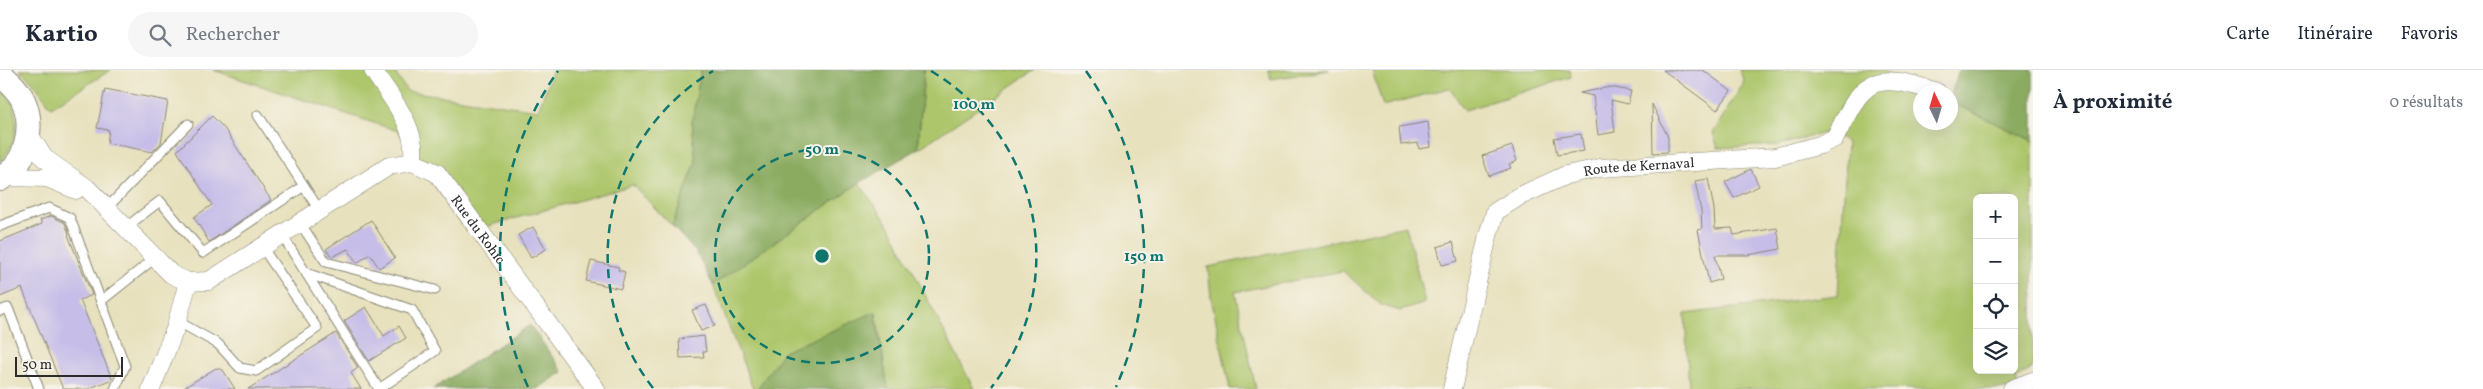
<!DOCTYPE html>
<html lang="fr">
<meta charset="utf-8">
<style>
:root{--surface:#fff;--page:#f6f6f7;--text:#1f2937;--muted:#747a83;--line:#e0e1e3}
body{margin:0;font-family:Vollkorn,serif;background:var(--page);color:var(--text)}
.controls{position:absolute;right:15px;bottom:15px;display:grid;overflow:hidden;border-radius:8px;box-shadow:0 5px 20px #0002}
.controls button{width:45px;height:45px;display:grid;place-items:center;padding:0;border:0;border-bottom:1px solid var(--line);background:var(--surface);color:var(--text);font:25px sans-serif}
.compass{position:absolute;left:1913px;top:15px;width:45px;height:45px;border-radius:50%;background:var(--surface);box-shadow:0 5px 20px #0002;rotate:355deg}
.scale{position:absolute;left:15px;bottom:12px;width:108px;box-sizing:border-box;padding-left:5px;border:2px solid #2b2b2b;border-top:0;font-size:14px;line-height:18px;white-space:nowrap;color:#2b2b2b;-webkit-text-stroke:4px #f7f3e8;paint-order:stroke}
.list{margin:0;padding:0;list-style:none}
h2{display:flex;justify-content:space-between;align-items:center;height:65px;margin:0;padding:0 20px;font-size:21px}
h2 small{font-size:16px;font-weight:400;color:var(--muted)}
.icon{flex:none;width:28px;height:28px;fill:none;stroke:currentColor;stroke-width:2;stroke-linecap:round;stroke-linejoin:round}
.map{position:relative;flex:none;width:2033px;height:319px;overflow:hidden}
header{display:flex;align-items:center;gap:30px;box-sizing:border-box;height:70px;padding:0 25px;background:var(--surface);border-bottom:1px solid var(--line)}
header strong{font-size:24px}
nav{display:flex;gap:28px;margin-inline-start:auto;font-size:18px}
.search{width:350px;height:45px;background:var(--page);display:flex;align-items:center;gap:12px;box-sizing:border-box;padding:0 18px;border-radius:28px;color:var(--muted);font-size:19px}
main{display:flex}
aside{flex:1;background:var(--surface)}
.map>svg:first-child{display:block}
</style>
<header>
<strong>Kartio</strong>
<div class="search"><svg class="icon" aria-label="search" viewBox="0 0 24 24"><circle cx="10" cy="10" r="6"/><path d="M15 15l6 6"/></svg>Rechercher</div>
<nav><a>Carte</a><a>Itinéraire</a><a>Favoris</a></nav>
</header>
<main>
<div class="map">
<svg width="2033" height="319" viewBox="0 0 2033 319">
<rect width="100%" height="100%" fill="#f7f3e8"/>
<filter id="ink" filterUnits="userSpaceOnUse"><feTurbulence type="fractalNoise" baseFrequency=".02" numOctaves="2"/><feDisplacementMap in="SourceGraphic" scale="10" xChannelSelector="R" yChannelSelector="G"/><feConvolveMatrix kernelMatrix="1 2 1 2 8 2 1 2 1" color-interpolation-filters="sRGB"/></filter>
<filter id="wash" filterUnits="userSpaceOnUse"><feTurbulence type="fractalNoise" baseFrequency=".0096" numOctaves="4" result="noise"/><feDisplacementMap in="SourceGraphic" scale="20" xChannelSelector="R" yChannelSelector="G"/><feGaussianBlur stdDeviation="1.12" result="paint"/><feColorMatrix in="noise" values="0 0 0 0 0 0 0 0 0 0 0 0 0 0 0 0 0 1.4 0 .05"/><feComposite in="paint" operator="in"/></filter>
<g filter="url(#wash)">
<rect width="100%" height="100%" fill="#e7e1bd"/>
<g fill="#adc66c" stroke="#6c784c" fill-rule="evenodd">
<path d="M19,0H111L51,37L32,11Z"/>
<path d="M213,0H393L407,21L538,40L553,0H701L692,52L696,92L672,156L633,115L467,162L398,61Z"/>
<path d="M924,0H1035L918,79Z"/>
<path d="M1268,0H1329L1271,9Z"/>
<path d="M1372,0H1570L1571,7L1465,40L1449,18L1383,36Z"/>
<path d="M1739,0H1882L1930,22H1920V52H1950L1951,32L2033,71V298L2016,308L2018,319H1689L1685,244L1838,225L1847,73L1831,61L1779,75L1718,78L1713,63L1744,12ZM1977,128H2014V300H1977Z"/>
<path d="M0,18C24,39 19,71 0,92Z"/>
<path d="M859,113L889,155L974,319H888L876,242L784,282L757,319H753L713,215Z"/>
<path d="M1406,156L1425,233L1400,241L1381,235L1343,201L1235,222L1256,319H1230L1211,227L1208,197Z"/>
</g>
<g fill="#8aab60" stroke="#5a6b46">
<path d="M701,0H924L918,79L859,113L713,215L696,182L672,156L696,92L692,52Z"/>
<path d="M1959,0H2033V71L1951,32V24Z"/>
<path d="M875,242L888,319H757L783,282Z"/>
<path d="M530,255L563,302L537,319H433Z"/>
</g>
<g id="blocks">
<g fill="#c6bde8">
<path d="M1663,0H1703L1731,21L1717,40Z"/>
<path d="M1610,17L1631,21L1628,34L1611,30L1615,62L1598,65L1593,26L1580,23Z"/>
<path d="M105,19L168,31L161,73L152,82L107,73L109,60L97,58Z"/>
<path d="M1652,34L1668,67V82L1653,83Z"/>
<path d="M212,46L224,58L271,130L209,172L194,147L212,135L177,81Z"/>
<path d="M1428,52L1431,77L1419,79L1418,73L1401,75L1399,57Z"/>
<path d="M1581,64L1584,81L1557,85L1554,68Z"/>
<path d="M1512,76L1517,91L1509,94L1511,98L1489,106L1482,86Z"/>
<path d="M1751,99L1759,116L1734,128L1725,112Z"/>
<path d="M1708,109L1714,139L1715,159L1732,158L1734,165L1777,158L1781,179L1748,185H1715L1721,209L1709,213L1698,160L1702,159L1701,141L1695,111Z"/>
<path d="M51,146L65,153L69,164L68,165L92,225L80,230L112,309L88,319H63L22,218L0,227V171L42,154L40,150Z"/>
<path d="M371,150L395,188L379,198L370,184L357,193L348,179L332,187L326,179Z"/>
<path d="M533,157L546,179L531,188L518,165Z"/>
<path d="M1453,172L1458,191L1442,195L1437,177Z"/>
<path d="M591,191L619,197L618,200L625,202L621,219L586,211Z"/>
<path d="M706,235L715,256L701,261L692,240Z"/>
<path d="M366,237L384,266L399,256L406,268L369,291L344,251Z"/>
<path d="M336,263L358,298L351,303L361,319H248Z"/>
<path d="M704,266L706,282H703L704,287L680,288L679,269Z"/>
<path d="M216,298L223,300L235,319H182Z"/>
</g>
</g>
</g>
<g filter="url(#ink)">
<use href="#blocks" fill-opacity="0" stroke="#898674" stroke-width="1"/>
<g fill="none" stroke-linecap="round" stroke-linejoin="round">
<g stroke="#898674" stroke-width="11">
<g id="service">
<path d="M258,45L304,116"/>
<path d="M106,139L188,54"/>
<path d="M300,153L326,192L435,220"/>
<path d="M0,156L49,138L70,148L125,296L115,319"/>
<path d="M125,158L160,131L203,183L304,116L319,140"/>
<path d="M282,165L379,319L435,281L412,240L306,203"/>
<path d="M101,231L155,188"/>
<path d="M0,241L8,238L39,319"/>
<path d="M177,251L218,274L240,298L256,301L317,258L262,177"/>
</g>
</g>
<g stroke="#898674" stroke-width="19">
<g id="minor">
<path id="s1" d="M373,0C389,26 420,59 412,92L437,103L596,319"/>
<path d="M29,64L44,88L87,118L171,204L188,212L175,259L151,319"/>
<path d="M4,107L47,108L76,120"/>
<path d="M188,212L209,211L389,96L412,92"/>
<path id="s2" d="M1452,319L1488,166L1495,142L1520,126L1566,105L1600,98L1775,87L1820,75L1835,68C1864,10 1869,0 1937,22"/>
<path d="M2012,319L2033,311"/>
</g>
</g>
<g stroke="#898674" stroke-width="26">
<path id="secondary" d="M0,4C9,12 18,19 23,30C35,57 27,95 0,109"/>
</g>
<use href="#service" stroke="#fff" stroke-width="9"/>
<use href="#minor" stroke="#fff" stroke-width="18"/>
<use href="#secondary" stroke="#fff" stroke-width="24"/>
</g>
</g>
<g fill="none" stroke="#0f766e" stroke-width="2.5" stroke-dasharray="9 6">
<circle cx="822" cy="186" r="107"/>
<path d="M653 318A215 215 0 0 1 713 1M931 1A215 215 0 0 1 991 318"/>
<path d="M528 317A322 322 0 0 1 558 1M1086 1A322 322 0 0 1 1116 317"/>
</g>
<g text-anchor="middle" stroke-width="4" stroke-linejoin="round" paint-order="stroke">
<g font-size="14" fill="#2b2b2b" stroke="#f7f3e8">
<text dy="5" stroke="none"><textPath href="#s2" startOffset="336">Route de Kernaval</textPath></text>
<text dy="5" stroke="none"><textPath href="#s1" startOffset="200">Rue du Rohic</textPath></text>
</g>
</g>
<circle cx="822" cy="186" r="8" fill="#0f766e" stroke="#f7f3e8" stroke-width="2.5"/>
<g font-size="15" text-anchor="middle" font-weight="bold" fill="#0f766e" stroke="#f7f3e8" stroke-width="4" stroke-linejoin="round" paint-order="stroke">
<text x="974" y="39">100 m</text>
<text x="822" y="84">50 m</text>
<text x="1144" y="191">150 m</text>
</g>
</svg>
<div class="controls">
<button>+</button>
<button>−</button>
<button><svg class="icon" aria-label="locate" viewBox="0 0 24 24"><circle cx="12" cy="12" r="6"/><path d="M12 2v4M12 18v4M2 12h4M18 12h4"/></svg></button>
<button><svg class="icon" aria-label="layers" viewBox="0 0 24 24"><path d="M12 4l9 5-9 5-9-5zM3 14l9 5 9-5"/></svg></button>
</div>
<svg class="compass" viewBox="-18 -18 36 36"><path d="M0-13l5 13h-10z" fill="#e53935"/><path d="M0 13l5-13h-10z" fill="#747a83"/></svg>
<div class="scale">50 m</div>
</div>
<aside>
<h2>À proximité<small>0 résultats</small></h2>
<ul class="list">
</ul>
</aside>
</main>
